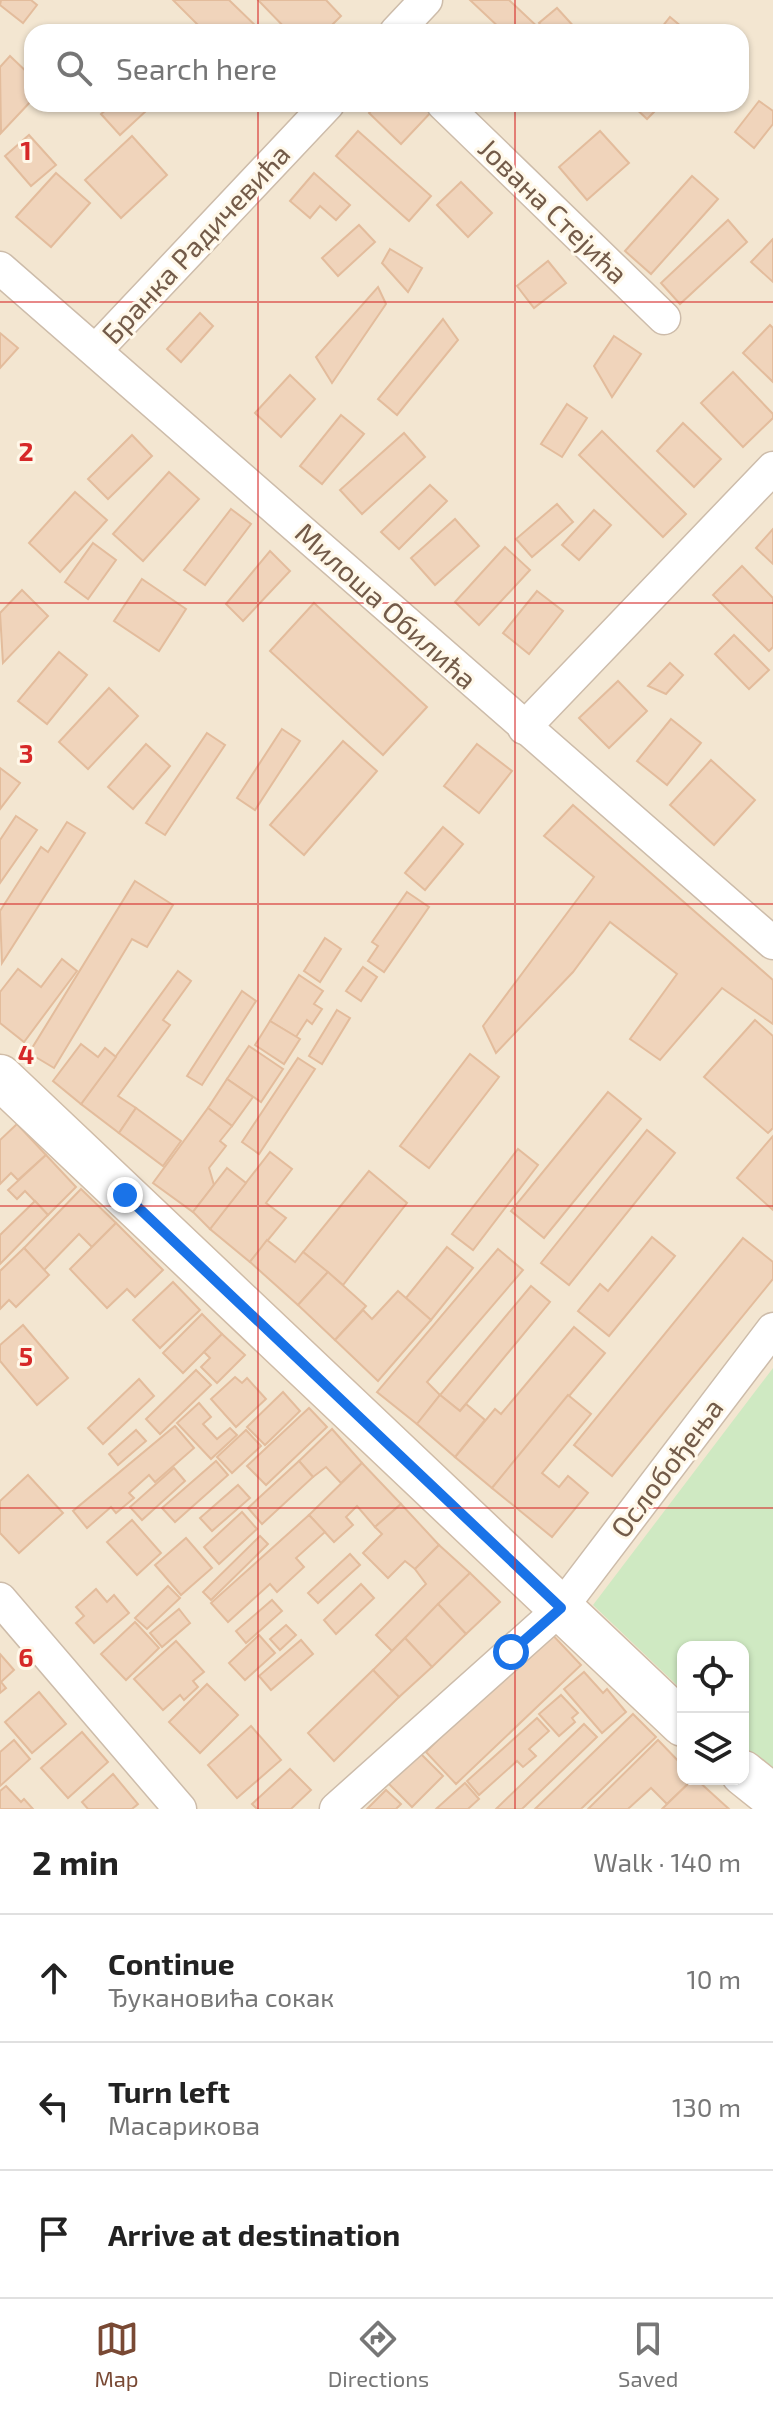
<!DOCTYPE html>
<meta charset="utf-8">
<style>
:root{--surface:#fff;--page:#f6f6f6;--text:#222;--muted:#767676;--line:#e0e0e0;--accent:#794934}
body{margin:0;font-family:"Exo 2",sans-serif;background:var(--page);color:var(--text)}
.controls{position:absolute;right:24px;bottom:24px;display:grid;overflow:hidden;border-radius:16px;box-shadow:0 2px 6px #0004}
.controls button{width:72px;height:72px;display:grid;place-items:center;padding:0;border:0;border-bottom:2px solid var(--line);background:var(--surface);color:var(--text);font:40px sans-serif}
.stop{position:absolute;width:24px;height:24px;margin:-18px;border:6px solid #1a73e8;border-radius:50%;background:#fff}
.stop.end{background:#1a73e8;border-color:#fff;box-shadow:0 2px 8px #0008}
.list{margin:0;padding:0;list-style:none}
h2{display:flex;justify-content:space-between;align-items:center;height:104px;margin:0;padding:0 32px;font-size:34px}
h2 small{font-size:26px;font-weight:400;color:var(--muted)}
.list li{display:grid;grid-template-columns:52px 1fr auto;gap:24px;align-items:center;box-sizing:border-box;height:128px;padding:0 32px;border-top:2px solid var(--line)}
.list b{display:block;font-size:30px;white-space:nowrap}
.list p{margin:0;font-size:26px;white-space:nowrap;color:var(--muted)}
.list em{font-size:26px;font-style:normal;color:var(--muted)}
.icon{flex:none;width:44px;height:44px;fill:none;stroke:currentColor;stroke-width:2;stroke-linecap:round;stroke-linejoin:round}
.map{position:relative;flex:none;width:773px;height:1809px;overflow:hidden}
.search{position:absolute;background:var(--surface);box-shadow:0 2px 6px #0004;left:24px;right:24px;top:24px;height:88px;display:flex;align-items:center;gap:20px;box-sizing:border-box;padding:0 28px;border-radius:24px;color:var(--muted);font-size:30px}
.sheet{height:488px;background:var(--surface)}
nav{display:flex;justify-content:space-around;align-items:center;box-sizing:border-box;height:112px;border-top:2px solid var(--line);background:var(--surface);font-size:22px;color:var(--muted)}
nav a{display:grid;justify-items:center;gap:4px}
nav .on{color:var(--accent)}
.map>svg:first-child{display:block}
</style>
<div class="map">
<svg width="773" height="1809" viewBox="0 0 773 1809">
<rect width="100%" height="100%" fill="#fcf4e3"/>
<path fill="#f3e6d1" fill-rule="evenodd" d="M0,0H773V1809H0ZM32,32H741V104H32ZM683,1647H743V1779H683Z"/>
<path fill="#cfe9c2" d="M773,1368V1777L743,1749V1647H683V1691L593,1605Z"/>
<g fill="#f0d4bb" stroke="#e3bc9c" stroke-width="2">
<path d="M1,0H31L37,5L23,23L0,5Z"/>
<path d="M173,0H229L262,32H205Z"/>
<path d="M258,0H326L341,16L325,32H289Z"/>
<path d="M470,0H509L542,31L504,32Z"/>
<path d="M557,8L577,30L575,32H546L539,23Z"/>
<path d="M670,17L688,32H658Z"/>
<path d="M10,56L32,77V100L1,133L0,67Z"/>
<path d="M759,101L773,111V124L754,148L735,132Z"/>
<path d="M113,104H139L146,111L120,135L101,114Z"/>
<path d="M377,104H429L434,109L401,144L369,113Z"/>
<path d="M631,104H662L647,119Z"/>
<path d="M358,131L431,196L409,221L336,156Z"/>
<path d="M600,131L629,163L587,200L559,167Z"/>
<path d="M29,135L56,165L31,186L5,156Z"/>
<path d="M132,136L167,175L121,218L85,180Z"/>
<path d="M56,173L90,203L51,247L16,217Z"/>
<path d="M314,173L350,205L336,220L320,206L310,218L290,201Z"/>
<path d="M692,176L718,199L651,274L625,251Z"/>
<path d="M461,182L492,213L468,237L437,205Z"/>
<path d="M728,220L747,242L680,304L661,283Z"/>
<path d="M359,225L375,242L338,276L322,258Z"/>
<path d="M773,239V282L751,262Z"/>
<path d="M390,249L422,268L408,292L382,263Z"/>
<path d="M548,261L566,283L534,308L517,286Z"/>
<path d="M378,287L386,304L332,383L316,357Z"/>
<path d="M200,313L213,326L181,362L167,349Z"/>
<path d="M443,319L458,340L397,415L378,399Z"/>
<path d="M770,325L773,328V382L743,353Z"/>
<path d="M0,333L18,348L0,368Z"/>
<path d="M614,336L641,354L612,397L594,366Z"/>
<path d="M733,372L773,414V418L743,447L701,403Z"/>
<path d="M290,375L315,399L281,437L255,413Z"/>
<path d="M567,404L587,418L562,457L541,444Z"/>
<path d="M341,415L364,434L322,484L300,466Z"/>
<path d="M683,423L721,459L694,487L657,451Z"/>
<path d="M602,431L686,514L663,537L579,455Z"/>
<path d="M404,433L425,457L362,514L340,490Z"/>
<path d="M132,435L152,456L108,499L88,479Z"/>
<path d="M169,472L199,499L143,561L113,534Z"/>
<path d="M430,485L447,501L399,549L381,532Z"/>
<path d="M75,492L107,520L60,572L29,543Z"/>
<path d="M557,504L573,522L532,557L516,539Z"/>
<path d="M231,509L251,524L205,585L184,570Z"/>
<path d="M594,510L611,525L579,560L562,545Z"/>
<path d="M455,519L479,546L435,585L411,558Z"/>
<path d="M773,529V564L756,548Z"/>
<path d="M93,543L116,560L88,599L65,582Z"/>
<path d="M505,547L530,570L479,625L455,602Z"/>
<path d="M270,551L290,571L243,621L226,604Z"/>
<path d="M742,566L773,598V647L769,651L713,595Z"/>
<path d="M142,579L186,609L159,651L114,621Z"/>
<path d="M22,590L48,616L3,663L0,613Z"/>
<path d="M537,591L563,611L529,654L503,633Z"/>
<path d="M314,603L427,707L383,755L270,651Z"/>
<path d="M734,635L769,670L749,689L715,654Z"/>
<path d="M59,652L87,675L47,724L18,701Z"/>
<path d="M670,663L683,675L666,694L648,686Z"/>
<path d="M618,681L647,711L609,748L579,718Z"/>
<path d="M109,688L138,716L88,769L59,742Z"/>
<path d="M671,719L701,743L667,785L637,761Z"/>
<path d="M282,729L300,741L255,810L237,798Z"/>
<path d="M207,733L225,745L165,835L146,823Z"/>
<path d="M343,741L377,771L304,855L270,825Z"/>
<path d="M146,744L170,766L133,809L108,787Z"/>
<path d="M477,744L512,771L479,813L444,786Z"/>
<path d="M711,760L755,800L714,845L670,805Z"/>
<path d="M0,768L20,783L0,809Z"/>
<path d="M573,805L773,980V1024L722,988L660,1060L630,1039L677,974L610,922L573,972L496,1053L483,1026L594,877L544,836Z"/>
<path d="M16,816L37,830L0,883V840Z"/>
<path d="M67,822L85,833L2,963L0,911L41,847L48,852Z"/>
<path d="M443,827L463,844L425,890L405,873Z"/>
<path d="M135,881L173,905L147,947L132,939L54,1068L29,1053Z"/>
<path d="M407,892L429,907L384,972L368,961L378,946L372,942Z"/>
<path d="M325,938L341,949L320,982L304,971Z"/>
<path d="M62,959L77,971L24,1042L0,1023V992L18,969L41,987Z"/>
<path d="M363,967L377,977L361,1001L346,991Z"/>
<path d="M178,971L191,981L163,1020L170,1025L118,1096L136,1108L119,1133L81,1104Z"/>
<path d="M299,975L323,991L314,1004L322,1009L312,1024L307,1020L296,1037L270,1021Z"/>
<path d="M242,991L256,1001L202,1085L187,1076Z"/>
<path d="M337,1010L350,1018L322,1064L309,1056Z"/>
<path d="M755,1020L773,1036V1128L768,1133L704,1077Z"/>
<path d="M270,1021L300,1039L284,1064L255,1045Z"/>
<path d="M81,1044L98,1057L105,1048L116,1057L81,1104L53,1081Z"/>
<path d="M249,1046L283,1069L261,1102L227,1079Z"/>
<path d="M470,1054L499,1077L429,1168L400,1146Z"/>
<path d="M298,1058L315,1069L259,1154L242,1142Z"/>
<path d="M227,1079L253,1097L232,1126L208,1108Z"/>
<path d="M608,1092L641,1119L544,1238L511,1211Z"/>
<path d="M136,1108L181,1141L163,1166L119,1133Z"/>
<path d="M208,1108L232,1126L220,1141L226,1146L209,1168L214,1185L193,1212L153,1183Z"/>
<path d="M17,1124L46,1155L18,1180L11,1173L0,1184V1140Z"/>
<path d="M647,1130L675,1153L569,1285L541,1263Z"/>
<path d="M773,1136V1210L737,1178Z"/>
<path d="M518,1149L538,1165L473,1250L452,1234Z"/>
<path d="M270,1152L292,1169L266,1203L286,1218L250,1262L210,1229Z"/>
<path d="M46,1155L76,1187L48,1215L25,1191L17,1199L8,1190Z"/>
<path d="M227,1168L246,1183L210,1229L193,1212Z"/>
<path d="M369,1171L407,1203L343,1285L303,1252Z"/>
<path d="M81,1189L116,1223L92,1247L79,1234L44,1270L24,1248Z"/>
<path d="M35,1201L48,1215L0,1264V1235Z"/>
<path d="M116,1223L163,1270L135,1297L127,1289L107,1308L70,1269Z"/>
<path d="M652,1237L675,1256L609,1336L578,1311L600,1284L608,1291Z"/>
<path d="M743,1238L773,1262V1279L612,1476L574,1445Z"/>
<path d="M267,1240L295,1262L303,1252L328,1272L298,1305L250,1262Z"/>
<path d="M447,1247L473,1268L431,1320L406,1298Z"/>
<path d="M24,1248L49,1275L16,1307L9,1300L0,1309V1271Z"/>
<path d="M498,1249L523,1270L427,1382L440,1395L417,1424L377,1392Z"/>
<path d="M328,1272L366,1306L335,1340L298,1305Z"/>
<path d="M173,1282L200,1310L160,1348L133,1320Z"/>
<path d="M531,1286L550,1302L460,1411L440,1395Z"/>
<path d="M398,1291L431,1320L378,1381L335,1340L363,1310L372,1319Z"/>
<path d="M202,1314L222,1334L183,1373L163,1353Z"/>
<path d="M23,1325L68,1378L37,1405L0,1361V1345Z"/>
<path d="M574,1327L605,1353L492,1488L455,1457L495,1409L501,1414Z"/>
<path d="M222,1334L245,1355L217,1383L201,1367L210,1358L204,1352Z"/>
<path d="M196,1370L211,1385L160,1434L146,1419Z"/>
<path d="M235,1377L242,1383L247,1378L266,1399L236,1427L211,1399Z"/>
<path d="M139,1379L154,1396L103,1444L88,1428Z"/>
<path d="M283,1392L300,1411L265,1445L247,1427Z"/>
<path d="M440,1395L460,1411L466,1404L485,1420L455,1457L417,1424Z"/>
<path d="M568,1395L591,1414L542,1473L559,1487L568,1476L588,1493L552,1537L492,1488Z"/>
<path d="M199,1403L211,1417L203,1424L217,1439L230,1428L237,1435L211,1459L177,1423Z"/>
<path d="M309,1408L327,1427L266,1485L247,1466Z"/>
<path d="M175,1426L194,1448L155,1482L149,1475L129,1493L134,1498L116,1513L111,1507L87,1528L73,1511Z"/>
<path d="M332,1429L362,1463L341,1483L326,1467L313,1477L299,1461Z"/>
<path d="M136,1430L146,1441L118,1465L109,1454Z"/>
<path d="M246,1430L261,1446L232,1473L217,1457Z"/>
<path d="M216,1461L228,1475L175,1522L162,1508Z"/>
<path d="M299,1461L313,1477L262,1524L248,1508Z"/>
<path d="M362,1463L401,1504L375,1527L357,1506L346,1517L353,1525L334,1542L309,1515Z"/>
<path d="M174,1468L185,1481L142,1520L130,1507Z"/>
<path d="M28,1475L63,1513L19,1553L0,1533V1501Z"/>
<path d="M238,1485L250,1498L212,1531L200,1518Z"/>
<path d="M401,1504L439,1545L415,1569L405,1561L388,1578L363,1553L382,1534L375,1527Z"/>
<path d="M242,1512L257,1529L219,1564L204,1547Z"/>
<path d="M309,1515L325,1532L296,1558L304,1567L277,1592L270,1584L228,1622L211,1603Z"/>
<path d="M132,1520L161,1553L137,1575L107,1542Z"/>
<path d="M260,1536L268,1544L211,1600L203,1592Z"/>
<path d="M186,1538L212,1568L181,1595L155,1565Z"/>
<path d="M439,1545L470,1573L392,1651L376,1635L426,1584L415,1569Z"/>
<path d="M350,1554L360,1565L318,1603L308,1593Z"/>
<path d="M470,1573L500,1602L466,1634L438,1604Z"/>
<path d="M361,1584L374,1598L336,1634L324,1620Z"/>
<path d="M168,1586L180,1598L147,1629L135,1618Z"/>
<path d="M96,1589L107,1602L114,1595L129,1613L94,1643L76,1623L84,1616L76,1607Z"/>
<path d="M272,1600L282,1611L246,1643L236,1631Z"/>
<path d="M438,1604L466,1634L432,1667L405,1638Z"/>
<path d="M179,1609L190,1623L162,1647L150,1633Z"/>
<path d="M135,1622L159,1648L126,1680L101,1654Z"/>
<path d="M286,1625L296,1635L280,1650L270,1639Z"/>
<path d="M547,1629L581,1665L456,1784L426,1752Z"/>
<path d="M259,1635L275,1653L245,1680L229,1663Z"/>
<path d="M405,1638L432,1667L399,1697L373,1670Z"/>
<path d="M301,1640L313,1654L271,1690L259,1676Z"/>
<path d="M176,1641L204,1672L193,1681L198,1687L184,1700L180,1695L163,1710L134,1679Z"/>
<path d="M0,1654L14,1670L1,1682L6,1688L0,1693Z"/>
<path d="M373,1670L399,1697L334,1761L308,1733Z"/>
<path d="M584,1672L603,1693L607,1689L626,1712L602,1733L564,1689Z"/>
<path d="M207,1684L238,1715L200,1753L169,1722Z"/>
<path d="M39,1692L66,1724L32,1753L5,1722Z"/>
<path d="M561,1695L578,1713L572,1718L575,1722L559,1736L539,1714Z"/>
<path d="M633,1714L656,1737L581,1809H535Z"/>
<path d="M537,1718L549,1731L529,1749L536,1756L523,1767L517,1761L479,1795L467,1781Z"/>
<path d="M584,1724L597,1737L522,1809H496Z"/>
<path d="M251,1726L281,1760L237,1798L208,1765Z"/>
<path d="M82,1732L108,1762L68,1798L41,1768Z"/>
<path d="M14,1740L30,1759L0,1786V1752Z"/>
<path d="M658,1740L683,1766V1779H693L667,1804L651,1788L628,1809H588Z"/>
<path d="M419,1752L443,1776L412,1807L388,1783Z"/>
<path d="M290,1769L311,1790L291,1809H257L252,1804Z"/>
<path d="M113,1774L138,1804L132,1809H88L82,1802Z"/>
<path d="M693,1779H696L729,1809H662Z"/>
<path d="M465,1783L479,1799L468,1809H436Z"/>
<path d="M6,1786L21,1802L24,1799L33,1809H0V1791Z"/>
<path d="M386,1790L401,1804L396,1809H367Z"/>
</g>
<g fill="none" stroke-linecap="round" stroke-linejoin="round">
<g stroke="#cdbcaa" stroke-width="35">
<g id="minor">
<path d="M396,32L426,0"/>
<path d="M443,104L664,318"/>
<path d="M0,268L773,943"/>
<path d="M96,350L328,104"/>
<path d="M524,728L773,468"/>
<path d="M0,1599L180,1809"/>
<path d="M336,1809L561,1608L773,1329"/>
</g>
</g>
<g stroke="#d0bca7" stroke-width="47">
<g id="secondary">
<path d="M0,1077L683,1724"/>
<path d="M743,1773L773,1797"/>
</g>
</g>
<use href="#minor" stroke="#fff" stroke-width="32"/>
<use href="#secondary" stroke="#fff" stroke-width="44"/>
</g>
<g fill="none" stroke-linecap="round" stroke-linejoin="round">
<path stroke="#1a73e8" stroke-width="10" d="M125,1195L561,1608L511,1652"/>
</g>
<path fill="none" stroke="#d62828" stroke-width="2" stroke-opacity="0.55" d="M258,0V32M515,0V32M258,104V1809M515,104V1809M0,302H773M0,603H773M0,904H773M0,1206H773M0,1508H773"/>
<g text-anchor="middle" stroke-width="6" stroke-linejoin="round" paint-order="stroke">
<g font-size="28" fill="#735b49" stroke="#fff8e9">
<text transform="translate(553 211) rotate(44)" y="10">Јована Стејића</text>
<text transform="translate(196 244) rotate(-47)" y="10">Бранка Радичевића</text>
<text transform="translate(386 606) rotate(42)" y="10">Милоша Обилића</text>
<text transform="translate(667 1468) rotate(-53)" y="10">Ослобођења</text>
</g>
</g>
<g font-size="26" text-anchor="middle" font-weight="bold" fill="#d62828" stroke="#fff8e9" stroke-width="6" stroke-linejoin="round" paint-order="stroke">
<text x="26" y="160">1</text>
<text x="26" y="461">2</text>
<text x="26" y="763">3</text>
<text x="26" y="1064">4</text>
<text x="26" y="1366">5</text>
<text x="26" y="1667">6</text>
</g>
</svg>
<div class="controls">
<button><svg class="icon" aria-label="locate" viewBox="0 0 24 24"><circle cx="12" cy="12" r="6"/><path d="M12 2v4M12 18v4M2 12h4M18 12h4"/></svg></button>
<button><svg class="icon" aria-label="layers" viewBox="0 0 24 24"><path d="M12 4l9 5-9 5-9-5zM3 14l9 5 9-5"/></svg></button>
</div>
<div class="stop" style="left:511px;top:1652px"></div>
<div class="stop end" style="left:125px;top:1195px"></div>
<div class="search"><svg class="icon" aria-label="search" viewBox="0 0 24 24"><circle cx="10" cy="10" r="6"/><path d="M15 15l6 6"/></svg>Search here</div>
</div>
<section class="sheet">
<h2>2 min<small>Walk · 140 m</small></h2>
<ul class="list">
<li><svg class="icon" aria-label="ahead" viewBox="0 0 24 24"><path d="M12 20V5M6 11l6-6 6 6"/></svg><div><b>Continue</b><p>Ђукановића сокак</p></div><em>10 m</em></li>
<li><svg class="icon" aria-label="left" viewBox="0 0 24 24"><path d="M17 20v-9H6M10 6l-5 5 5 5"/></svg><div><b>Turn left</b><p>Масарикова</p></div><em>130 m</em></li>
<li><svg class="icon" aria-label="arrive" viewBox="0 0 24 24"><path d="M6 21V4h12l-3 4 3 4H6"/></svg><div><b>Arrive at destination</b></div></li>
</ul>
</section>
<nav>
<a class="on"><svg class="icon" aria-label="map" viewBox="0 0 24 24"><path d="M3 6l6-2 6 2 6-2v14l-6 2-6-2-6 2zM9 4v14M15 6v14"/></svg>Map</a>
<a><svg class="icon" aria-label="directions" viewBox="0 0 24 24"><path d="M12 3l9 9-9 9-9-9zM9 14v-3h6M13 9l2 2-2 2"/></svg>Directions</a>
<a><svg class="icon" aria-label="saved" viewBox="0 0 24 24"><path d="M7 4h10v16l-5-4-5 4z"/></svg>Saved</a>
</nav>
